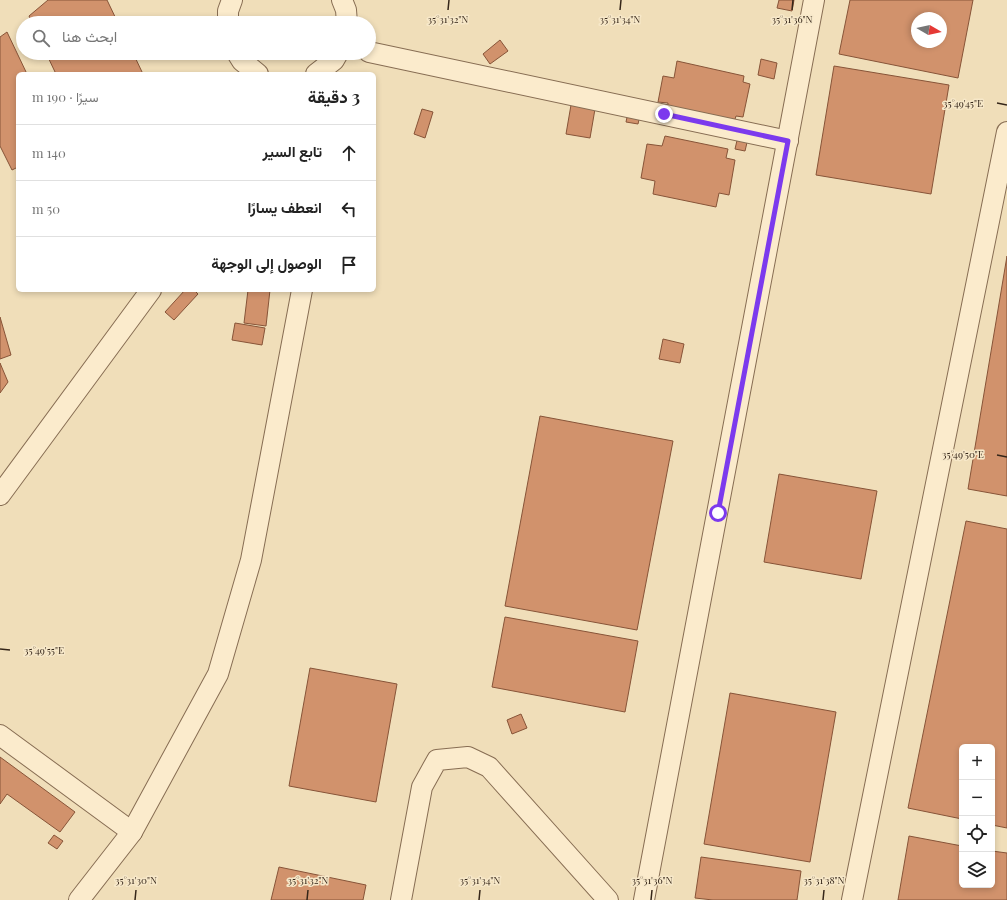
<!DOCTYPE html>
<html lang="ar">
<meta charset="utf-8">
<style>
:root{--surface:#fff;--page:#f2f2f2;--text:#222;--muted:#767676;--line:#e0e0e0}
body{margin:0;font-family:"Playfair Display",Vazirmatn,serif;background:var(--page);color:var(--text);direction:rtl}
.controls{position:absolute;right:12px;bottom:12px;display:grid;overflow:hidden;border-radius:6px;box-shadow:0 2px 6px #0003}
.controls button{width:36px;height:36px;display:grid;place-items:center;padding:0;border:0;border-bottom:1px solid var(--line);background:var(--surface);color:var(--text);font:20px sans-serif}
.compass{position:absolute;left:911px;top:12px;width:36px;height:36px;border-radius:50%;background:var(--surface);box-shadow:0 2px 6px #0003;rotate:99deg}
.stop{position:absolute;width:12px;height:12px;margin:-9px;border:3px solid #7c3aed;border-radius:50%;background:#fff}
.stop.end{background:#7c3aed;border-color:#fff;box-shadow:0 1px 4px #0008}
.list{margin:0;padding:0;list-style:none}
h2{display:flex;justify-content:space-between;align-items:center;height:52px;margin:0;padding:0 16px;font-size:17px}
h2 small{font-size:13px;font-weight:400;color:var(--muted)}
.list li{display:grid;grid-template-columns:26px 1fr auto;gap:12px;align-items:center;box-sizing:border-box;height:56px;padding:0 16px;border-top:1px solid var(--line)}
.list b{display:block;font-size:15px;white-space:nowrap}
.list em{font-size:13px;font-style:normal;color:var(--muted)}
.icon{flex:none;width:22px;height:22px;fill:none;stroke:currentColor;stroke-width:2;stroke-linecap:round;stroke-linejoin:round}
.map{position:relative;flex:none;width:1007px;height:900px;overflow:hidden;direction:ltr}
.search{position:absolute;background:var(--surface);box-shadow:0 2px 6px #0003;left:16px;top:16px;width:360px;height:44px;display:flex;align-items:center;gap:10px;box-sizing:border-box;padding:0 14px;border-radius:22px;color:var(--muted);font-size:15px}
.panel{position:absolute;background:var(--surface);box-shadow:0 2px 6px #0003;left:16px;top:72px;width:360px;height:220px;border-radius:6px;direction:rtl}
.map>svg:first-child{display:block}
</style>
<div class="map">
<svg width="1007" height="900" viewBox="0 0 1007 900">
<rect width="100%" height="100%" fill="#f0deb9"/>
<g fill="#d1926c" stroke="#875438" fill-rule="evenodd">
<path d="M48,0H107L118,23H32L29,16Z"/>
<path d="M779,0H794L792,11L777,8Z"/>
<path d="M850,0H973L958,78L839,54ZM917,18H941V42H917Z"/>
<path d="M7,32L27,74H18V167L12,170L0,146V37Z"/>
<path d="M500,40L508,51L490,64L483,54Z"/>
<path d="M46,53H133L143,74H56Z"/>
<path d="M761,59L777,63L774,79L758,75Z"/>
<path d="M677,61L744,76L743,82L750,84L743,117L736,116L733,126L667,112L668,103L658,102L663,76L674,78Z"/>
<path d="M834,66L949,85L931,194L816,175Z"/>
<path d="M571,105L595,109L590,138L566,134Z"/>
<path d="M629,108L641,111L638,124L626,122Z"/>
<path d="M422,109L433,112L425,138L414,134Z"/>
<path d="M739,132L749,134L745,151L735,149Z"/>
<path d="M665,136L728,149L726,158L735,160L729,195L719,193L716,207L653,194L655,181L641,178L647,144L662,146Z"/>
<path d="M1007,256V496L968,489Z"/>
<path d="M185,290H194L198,294L174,320L165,312Z"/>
<path d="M248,290H270L266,326L244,323Z"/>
<path d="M0,317L11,355L0,359Z"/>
<path d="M235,323L265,328L262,345L232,340Z"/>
<path d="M663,339L684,344L680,363L659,359Z"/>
<path d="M0,363L8,382L0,393Z"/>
<path d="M540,416L673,441L637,630L505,606Z"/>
<path d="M779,474L877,491L861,579L764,562Z"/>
<path d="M966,521L1007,529V828L992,825V747H962V819L908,808Z"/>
<path d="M505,617L638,641L625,712L492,687Z"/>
<path d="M310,668L397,684L376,802L289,786Z"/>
<path d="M730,693L836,712L810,862L704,844Z"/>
<path d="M521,714L527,728L512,734L507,720Z"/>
<path d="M0,757L75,812L60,832L7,794L0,804Z"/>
<path d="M54,835L63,841L57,849L48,843Z"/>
<path d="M909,836L962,846V885H992V851L1007,853V900H898Z"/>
<path d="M701,857L801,871L797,900H713L695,898Z"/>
<path d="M279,867L366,885L363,900H271Z"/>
</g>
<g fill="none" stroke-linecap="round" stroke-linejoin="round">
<g stroke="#876d53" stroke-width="22">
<g id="minor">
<path d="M342,0L346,10L347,23"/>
<path d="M228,23V11L232,0"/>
<path d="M369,52L788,141"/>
<path d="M237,53L242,61L258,74"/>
<path d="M316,74L334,60L338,53"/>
<path d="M0,495L151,290"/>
<path d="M0,735L132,832"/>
<path d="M79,900L132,832L218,674L251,560L302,290"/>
<path d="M401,900L422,787L437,760L468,757L489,767L608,900"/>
<path d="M644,900L814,0"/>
<path d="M852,900L1007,132"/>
</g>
</g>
<use href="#minor" stroke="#fbebcc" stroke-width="20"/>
</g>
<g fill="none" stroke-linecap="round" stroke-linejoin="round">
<path stroke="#7c3aed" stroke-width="5" d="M664,114L788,141L718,513"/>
</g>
<path fill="none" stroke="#352619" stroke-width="1.5" d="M448,10L449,0M620,10L621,0M792,10L793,0M997,103L1007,105M997,455L1007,457M0,649L10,650M135,900L136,890M307,900L308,890M479,900L480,890M651,900L652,890M823,900L824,890"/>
<g font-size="10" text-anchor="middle" fill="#352619" stroke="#f7e8c9" stroke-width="3" stroke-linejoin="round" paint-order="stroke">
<text x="448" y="23">35°31'32"N</text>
<text x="620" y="23">35°31'34"N</text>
<text x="792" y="23">35°31'36"N</text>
<text x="963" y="107">35°49'45"E</text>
<text x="963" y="458">35°49'50"E</text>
<text x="44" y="654">35°49'55"E</text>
<text x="136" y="884">35°31'30"N</text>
<text x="308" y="884">35°31'32"N</text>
<text x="480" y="884">35°31'34"N</text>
<text x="652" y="884">35°31'36"N</text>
<text x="824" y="884">35°31'38"N</text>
</g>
</svg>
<div class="controls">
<button>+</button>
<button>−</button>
<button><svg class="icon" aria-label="locate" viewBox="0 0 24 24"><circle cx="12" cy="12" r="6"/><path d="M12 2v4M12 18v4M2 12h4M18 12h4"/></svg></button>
<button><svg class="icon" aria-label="layers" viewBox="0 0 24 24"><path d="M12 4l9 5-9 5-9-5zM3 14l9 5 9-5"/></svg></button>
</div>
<svg class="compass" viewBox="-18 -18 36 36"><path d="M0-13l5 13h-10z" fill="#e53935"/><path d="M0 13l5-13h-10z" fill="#767676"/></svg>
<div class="stop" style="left:718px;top:513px"></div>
<div class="stop end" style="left:664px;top:114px"></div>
<div class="search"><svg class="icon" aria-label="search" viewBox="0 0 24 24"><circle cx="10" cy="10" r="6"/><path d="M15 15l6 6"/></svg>ابحث هنا</div>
<section class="panel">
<h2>3 دقيقة<small>سيرًا · 190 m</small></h2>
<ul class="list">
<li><svg class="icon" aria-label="ahead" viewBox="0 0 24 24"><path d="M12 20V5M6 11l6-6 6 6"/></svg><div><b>تابع السير</b></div><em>140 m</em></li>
<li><svg class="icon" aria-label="left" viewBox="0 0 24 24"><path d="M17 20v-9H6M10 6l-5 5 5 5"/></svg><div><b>انعطف يسارًا</b></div><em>50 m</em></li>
<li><svg class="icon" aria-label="arrive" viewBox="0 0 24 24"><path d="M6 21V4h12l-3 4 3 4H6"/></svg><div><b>الوصول إلى الوجهة</b></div></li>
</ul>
</section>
</div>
